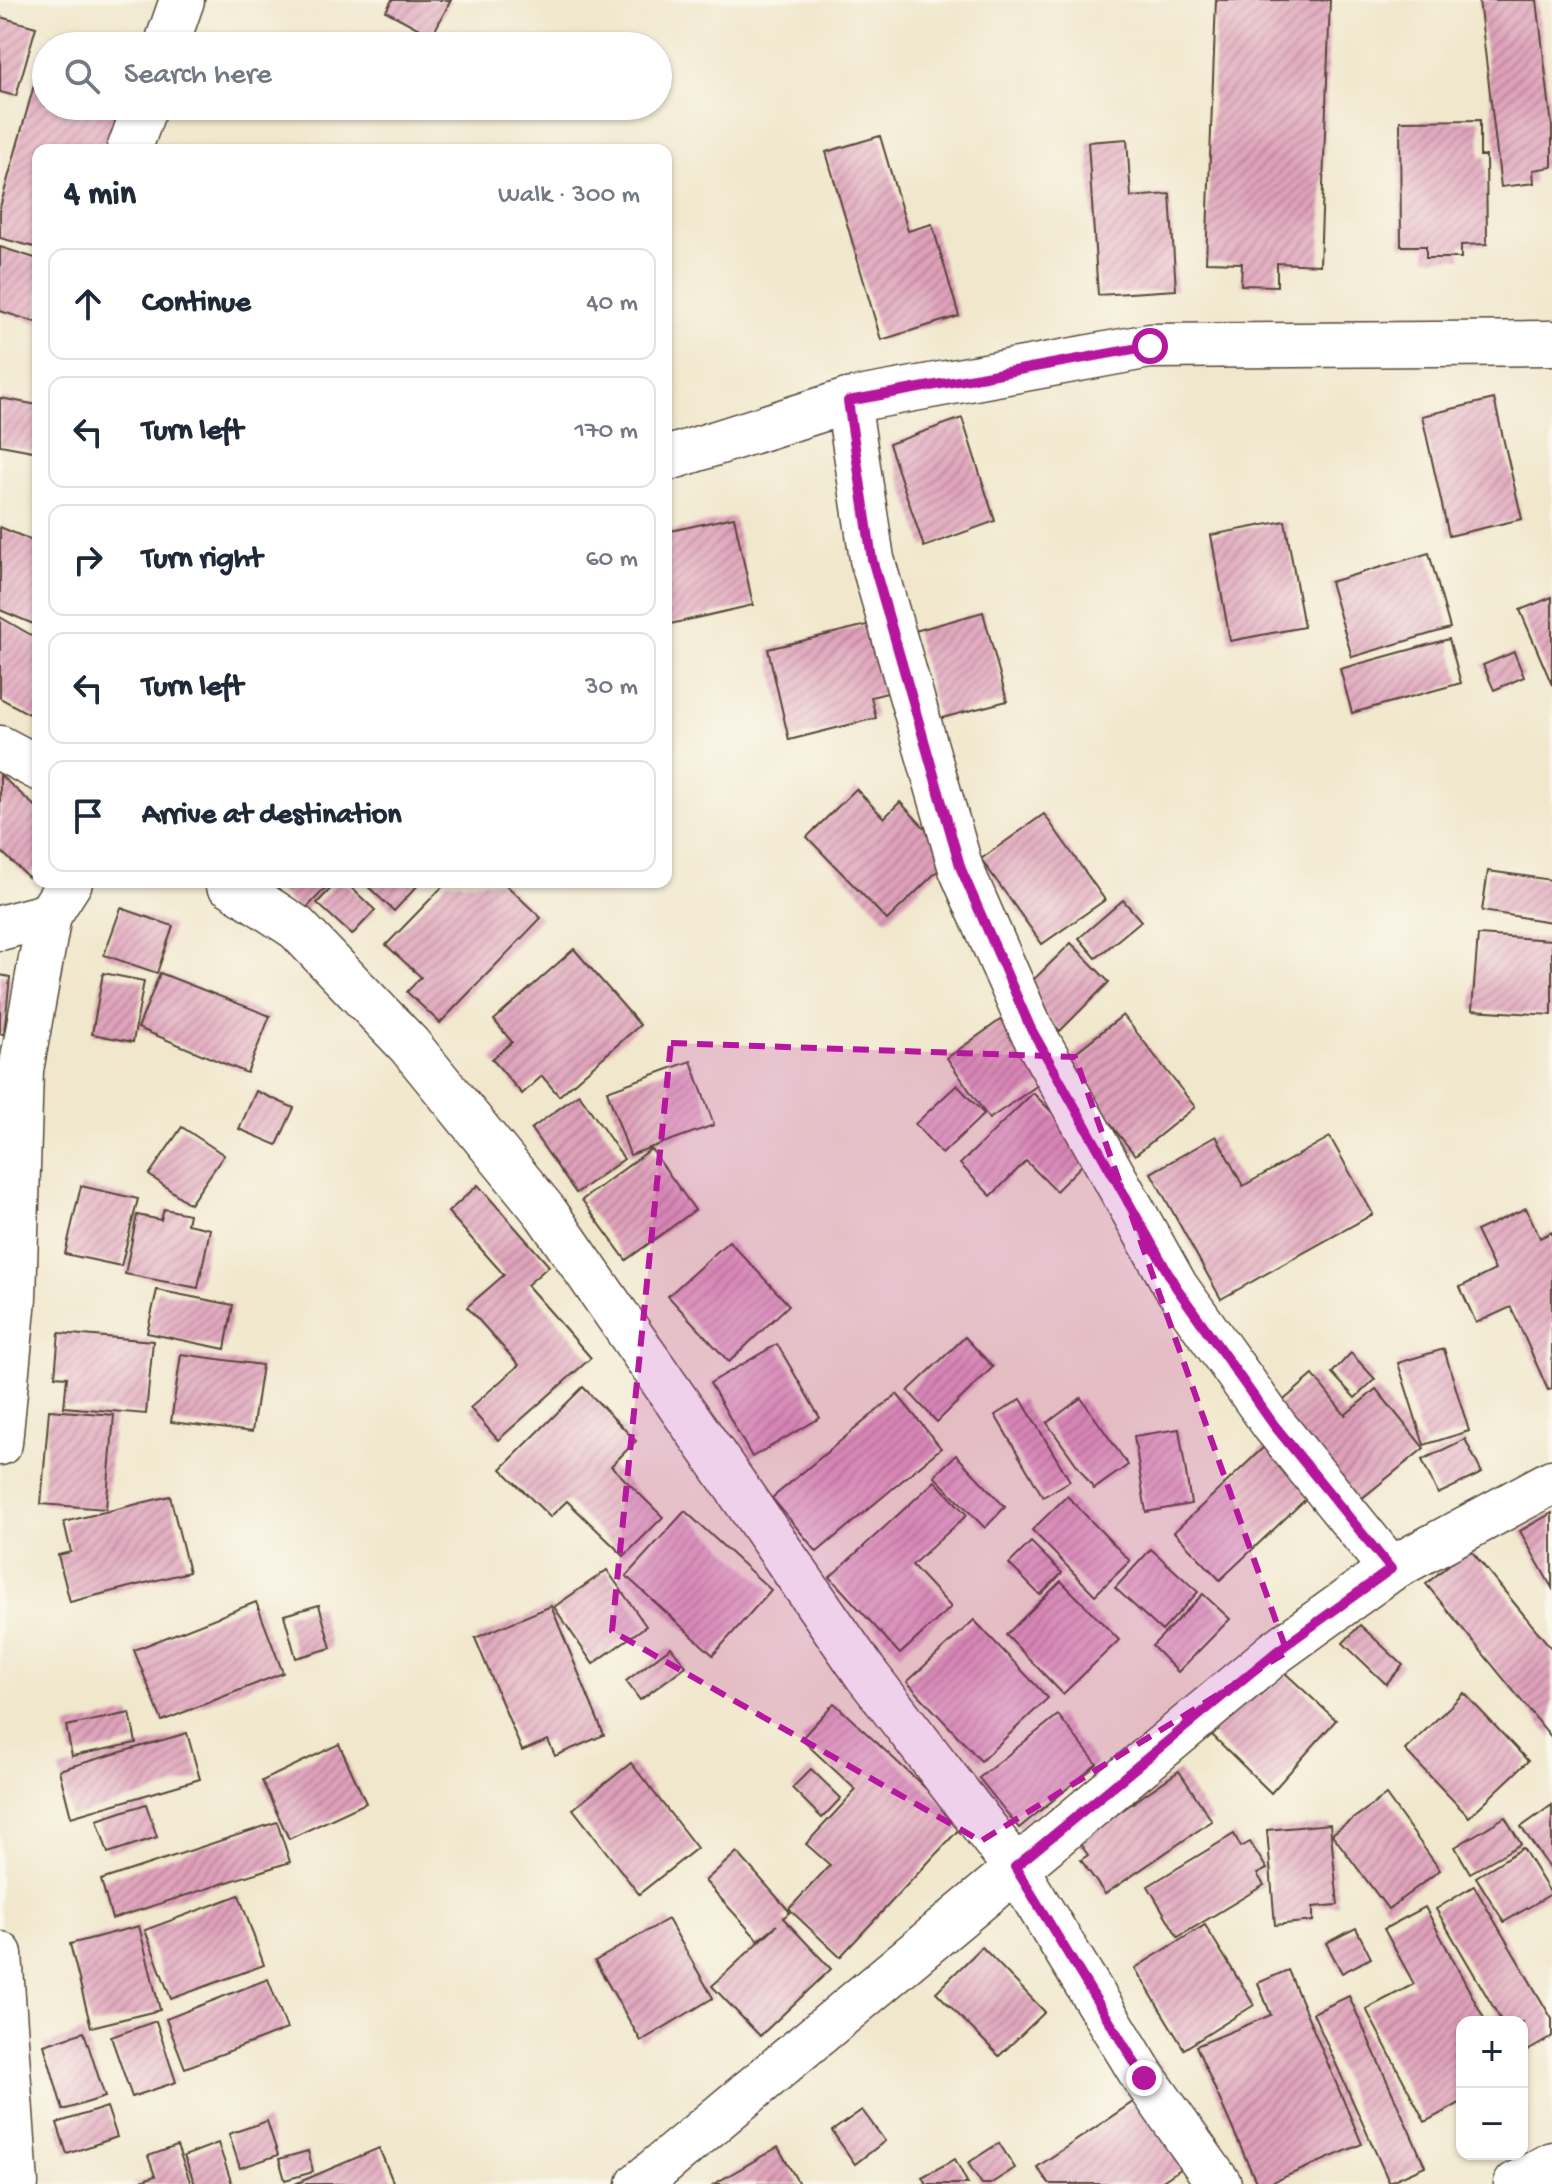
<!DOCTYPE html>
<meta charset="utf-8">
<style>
:root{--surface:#fff;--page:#f2f2f3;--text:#1f2937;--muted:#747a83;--line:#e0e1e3}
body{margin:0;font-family:"Gochi Hand",sans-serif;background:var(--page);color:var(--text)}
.controls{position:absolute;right:24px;bottom:24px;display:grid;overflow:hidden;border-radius:16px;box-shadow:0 2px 6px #0004}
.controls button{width:72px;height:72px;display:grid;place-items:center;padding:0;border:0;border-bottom:2px solid var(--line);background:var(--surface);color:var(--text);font:40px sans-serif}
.stop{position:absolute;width:24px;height:24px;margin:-18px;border:6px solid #b5179e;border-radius:50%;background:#fff}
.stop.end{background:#b5179e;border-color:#fff;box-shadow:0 2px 8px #0008}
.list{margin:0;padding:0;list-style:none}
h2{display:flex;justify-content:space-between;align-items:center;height:104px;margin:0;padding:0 32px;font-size:34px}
h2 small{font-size:26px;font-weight:400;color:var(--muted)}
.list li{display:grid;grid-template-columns:52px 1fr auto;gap:24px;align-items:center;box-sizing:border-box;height:112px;margin:0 16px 16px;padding:0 16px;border:2px solid var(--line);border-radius:16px}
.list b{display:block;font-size:30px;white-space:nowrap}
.list em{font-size:26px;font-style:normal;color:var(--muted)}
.icon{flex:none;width:44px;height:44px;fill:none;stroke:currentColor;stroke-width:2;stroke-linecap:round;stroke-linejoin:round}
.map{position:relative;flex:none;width:1552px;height:2184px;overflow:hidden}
.search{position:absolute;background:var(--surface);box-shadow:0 2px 6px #0004;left:32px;top:32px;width:640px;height:88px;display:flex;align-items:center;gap:20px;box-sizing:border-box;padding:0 28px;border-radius:44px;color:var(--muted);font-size:30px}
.panel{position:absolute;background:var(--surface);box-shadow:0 2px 6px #0004;left:32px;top:144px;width:640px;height:744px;border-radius:16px}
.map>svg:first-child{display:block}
</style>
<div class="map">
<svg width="1552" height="2184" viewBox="0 0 1552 2184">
<defs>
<pattern id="building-hatch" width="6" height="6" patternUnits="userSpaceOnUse" patternTransform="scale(2)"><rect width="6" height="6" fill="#dfa1ba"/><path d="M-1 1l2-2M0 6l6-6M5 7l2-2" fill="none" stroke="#b68397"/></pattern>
</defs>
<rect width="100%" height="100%" fill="#fbf7ec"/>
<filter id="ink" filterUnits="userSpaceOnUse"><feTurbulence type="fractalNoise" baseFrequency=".0125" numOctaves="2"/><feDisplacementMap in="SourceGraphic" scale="16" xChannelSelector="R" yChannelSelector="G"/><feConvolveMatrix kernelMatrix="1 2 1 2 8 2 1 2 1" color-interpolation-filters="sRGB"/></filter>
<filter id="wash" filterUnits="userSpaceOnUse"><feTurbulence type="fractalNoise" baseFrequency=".006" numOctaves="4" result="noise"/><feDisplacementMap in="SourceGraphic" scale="32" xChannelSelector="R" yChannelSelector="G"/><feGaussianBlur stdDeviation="1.8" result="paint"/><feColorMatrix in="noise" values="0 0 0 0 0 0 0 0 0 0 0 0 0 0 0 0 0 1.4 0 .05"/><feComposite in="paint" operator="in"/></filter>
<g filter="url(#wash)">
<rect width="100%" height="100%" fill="#f0e7cc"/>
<g id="blocks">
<g fill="url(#building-hatch)">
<path d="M392,0H451L432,36L386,11Z"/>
<path d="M1216,0H1330L1320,265L1277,263V286L1241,285L1242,263L1206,262Z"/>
<path d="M1479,0H1537L1552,127V167L1533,170L1534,183L1501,187Z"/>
<path d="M0,17L36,27L16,96L0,92Z"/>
<path d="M43,53L46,54V106H121L109,150H38V248L0,238V207Z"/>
<path d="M1480,120V156H1486L1487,244L1461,245V258H1426V246H1401L1400,121Z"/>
<path d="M880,136L908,231L932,224L959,316L881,340L826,152Z"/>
<path d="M1127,139L1131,197L1170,194L1176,290L1098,295L1088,142Z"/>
<path d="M0,247L38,259V323L0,311Z"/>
<path d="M0,398L38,405V452L0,445Z"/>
<path d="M1494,399L1522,519L1449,536L1422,416Z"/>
<path d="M962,418L995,521L924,547L889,444Z"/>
<path d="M734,517L753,605L666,625V532Z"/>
<path d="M1285,521L1304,627L1230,641L1211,535Z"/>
<path d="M0,527L38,543V626L0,610Z"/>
<path d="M1429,553L1450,628L1352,657L1330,582Z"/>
<path d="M1552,597V685L1520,610Z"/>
<path d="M983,612L1007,701L938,719L915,631Z"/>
<path d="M0,617L38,639V719L0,698Z"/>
<path d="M875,623L891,692L871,697L876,718L789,740L768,649Z"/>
<path d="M1449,639L1461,683L1352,713L1340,669Z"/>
<path d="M1514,652L1524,677L1494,690L1483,665Z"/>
<path d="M0,775L38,809V866L28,877L0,850Z"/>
<path d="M856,789L884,818L900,802L952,857L887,920L807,837Z"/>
<path d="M1044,814L1105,900L1042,944L981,859Z"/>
<path d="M1488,871L1552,880V922L1482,911Z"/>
<path d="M269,882H331L302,913Z"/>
<path d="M337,882H345L375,910L352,935L317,903Z"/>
<path d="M363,882H421L394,911Z"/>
<path d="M447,882H503L541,918L440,1023L407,992L421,977L386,945Z"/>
<path d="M1123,900L1141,921L1096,958L1079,938Z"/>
<path d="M121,908L173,926L157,973L104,955Z"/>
<path d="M1478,935L1552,940V1015L1472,1010Z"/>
<path d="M1071,943L1109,982L1060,1031L1022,991Z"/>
<path d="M574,949L640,1025L559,1096L542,1076L522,1094L492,1059L512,1042L494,1020Z"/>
<path d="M103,973L144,981L133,1042L92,1034Z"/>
<path d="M160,973L270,1016L247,1073L138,1028Z"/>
<path d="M0,975L10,977L4,1034H0Z"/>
<path d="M1123,1015L1195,1107L1135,1155L1062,1063Z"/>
<path d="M1006,1016L1048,1078L989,1119L947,1058Z"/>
<path d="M691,1061L714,1125L630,1155L607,1091Z"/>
<path d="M957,1085L984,1114L942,1154L915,1124Z"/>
<path d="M256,1091L294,1108L277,1145L239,1129Z"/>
<path d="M1033,1093L1093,1154L1056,1191L1026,1161L991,1196L960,1164Z"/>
<path d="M579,1094L624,1159L576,1193L531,1129Z"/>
<path d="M182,1127L224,1155L190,1204L149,1175Z"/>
<path d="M1216,1136L1243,1186L1330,1137L1373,1214L1221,1299L1151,1173Z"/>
<path d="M651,1149L695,1210L626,1260L582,1200Z"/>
<path d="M478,1185L549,1266L527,1285L591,1358L498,1440L470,1408L519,1365L467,1307L504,1275L448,1212Z"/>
<path d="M81,1186L138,1199L121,1266L65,1254Z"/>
<path d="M1526,1208L1540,1238L1552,1232V1389L1548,1390L1511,1307L1476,1323L1460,1287L1495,1270L1476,1231Z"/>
<path d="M164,1209L189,1214L187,1224L210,1229L198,1288L125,1274L137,1215L161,1220Z"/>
<path d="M729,1241L789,1305L729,1362L668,1296Z"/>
<path d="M157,1290L233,1305L225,1349L147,1333Z"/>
<path d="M59,1333L153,1341L146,1414L64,1407L67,1377L55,1376Z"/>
<path d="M965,1337L993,1367L937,1422L908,1391Z"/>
<path d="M777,1344L820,1418L752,1457L710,1383Z"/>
<path d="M1444,1349L1469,1431L1424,1445L1398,1363Z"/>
<path d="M1351,1353L1375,1379L1355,1398L1332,1373Z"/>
<path d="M181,1354L262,1365L252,1432L171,1422Z"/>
<path d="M1313,1375L1345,1415L1376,1389L1424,1448L1350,1508L1271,1411Z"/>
<path d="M583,1387L636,1441L611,1466L663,1517L624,1556L567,1501L550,1517L501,1469Z"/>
<path d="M897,1394L941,1448L817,1552L772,1498Z"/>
<path d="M1081,1398L1128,1465L1094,1489L1047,1423Z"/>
<path d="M1021,1399L1070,1481L1043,1497L995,1415Z"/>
<path d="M49,1410L114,1415L106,1509L41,1504Z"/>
<path d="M1179,1429L1191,1504L1146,1512L1134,1436Z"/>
<path d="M1465,1439L1482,1473L1438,1494L1422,1460Z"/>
<path d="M1265,1446L1310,1495L1220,1580L1174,1532Z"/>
<path d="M956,1455L1005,1507L985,1528L934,1476Z"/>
<path d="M935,1481L967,1515L912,1565L951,1607L900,1654L830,1577Z"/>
<path d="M170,1496L189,1572L70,1602L58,1555L71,1552L64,1522Z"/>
<path d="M1067,1496L1130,1561L1095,1595L1032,1530Z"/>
<path d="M685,1511L771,1590L713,1655L626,1576Z"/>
<path d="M1552,1513V1588L1520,1531Z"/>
<path d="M1031,1542L1062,1573L1040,1595L1009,1564Z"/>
<path d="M1469,1548L1552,1649V1738L1426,1584Z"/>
<path d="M1151,1549L1198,1592L1162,1631L1115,1588Z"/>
<path d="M607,1570L646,1626L593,1664L554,1607Z"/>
<path d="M1061,1581L1119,1640L1063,1694L1006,1635Z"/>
<path d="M1203,1594L1230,1619L1178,1672L1152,1646Z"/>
<path d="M256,1602L283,1673L162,1721L134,1650Z"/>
<path d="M319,1605L331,1648L296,1658L284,1615Z"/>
<path d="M551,1606L604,1735L555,1756L548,1740L522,1751L475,1638Z"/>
<path d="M974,1620L1048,1698L981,1761L907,1682Z"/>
<path d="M1360,1625L1403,1665L1386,1684L1343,1643Z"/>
<path d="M671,1647L686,1666L640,1700L626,1681Z"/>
<path d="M1271,1660L1336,1720L1271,1793L1207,1730Z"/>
<path d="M1464,1693L1528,1761L1469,1817L1405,1750Z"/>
<path d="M834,1703L964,1824L840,1957L789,1909L830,1865L806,1844L856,1790L801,1739Z"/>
<path d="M130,1713L136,1743L72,1756L66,1726Z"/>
<path d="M1058,1715L1097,1764L1019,1828L979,1778Z"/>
<path d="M187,1733L200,1779L71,1817L59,1770Z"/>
<path d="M339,1744L366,1803L289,1839L262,1781Z"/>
<path d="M631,1763L697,1848L639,1894L573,1809Z"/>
<path d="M811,1769L841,1798L822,1818L792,1788Z"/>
<path d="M1179,1771L1212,1821L1105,1894L1081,1860L1088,1855L1078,1841Z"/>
<path d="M1386,1795L1440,1870L1388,1909L1332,1834Z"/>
<path d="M146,1804L157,1837L108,1853L97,1820Z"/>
<path d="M1552,1805V1871L1521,1827Z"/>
<path d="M1505,1817L1521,1844L1470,1873L1455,1847Z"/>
<path d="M277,1822L290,1862L112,1919L101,1880Z"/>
<path d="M1330,1824L1338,1905L1313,1907V1921L1275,1925L1267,1830Z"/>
<path d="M1234,1834L1241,1847L1250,1842L1267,1869L1257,1874L1264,1885L1178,1937L1148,1886Z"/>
<path d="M1523,1848L1551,1894L1504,1922L1476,1877Z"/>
<path d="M737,1852L790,1912L783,1918L831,1969L760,2036L712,1986L777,1925L758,1940L705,1881Z"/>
<path d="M1474,1886L1552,2019V2037L1522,2054V2022H1502L1436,1909Z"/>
<path d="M239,1895L264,1965L171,1999L145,1930Z"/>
<path d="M1425,1907L1486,2022H1462V2102L1425,2122L1366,2009L1414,1984L1384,1929Z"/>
<path d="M668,1919L713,1998L641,2041L595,1961Z"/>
<path d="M1205,1925L1254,2005L1184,2049L1135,1968Z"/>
<path d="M139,1926L160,2010L91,2027L70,1944Z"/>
<path d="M1356,1928L1371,1958L1342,1973L1326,1943Z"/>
<path d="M982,1947L1045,2012L999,2056L936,1992Z"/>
<path d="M1288,1970L1362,2144L1268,2184H1257L1196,2046L1271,2015L1258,1983Z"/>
<path d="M268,1979L287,2029L185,2068L166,2019Z"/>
<path d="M1349,1996L1425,2166L1389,2182L1313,2013Z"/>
<path d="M156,2021L176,2082L132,2097L111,2037Z"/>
<path d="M84,2032L105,2097L63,2110L44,2045Z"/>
<path d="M1142,2096L1188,2164L1158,2184H1049L1037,2167Z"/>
<path d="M107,2107L117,2137L67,2154L57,2123Z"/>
<path d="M862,2110L885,2141L855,2164L832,2131Z"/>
<path d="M267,2121L278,2155L240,2168L229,2134Z"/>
<path d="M218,2143L232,2184H195L184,2156Z"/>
<path d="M999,2143L1015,2168L990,2184H982L968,2163Z"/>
<path d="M177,2146L191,2184H132L155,2176L148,2156Z"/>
<path d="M778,2147L799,2184H714Z"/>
<path d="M379,2148L394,2184H295Z"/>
<path d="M308,2151L313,2172L285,2180L279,2159Z"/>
<path d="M955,2159L968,2184H926L922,2177Z"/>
</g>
</g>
</g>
<g filter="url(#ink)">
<use href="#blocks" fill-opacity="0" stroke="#564638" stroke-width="2"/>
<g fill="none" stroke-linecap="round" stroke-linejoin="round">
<g stroke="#564638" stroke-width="47">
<g id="minor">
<path d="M166,46L182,0"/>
<path d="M129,150L145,106"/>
<path d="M848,401L872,559L961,869L1031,1029L1176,1287L1274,1425L1391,1569"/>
<path d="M666,459L848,401L1150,346L1552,343"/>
<path d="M0,748L38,768"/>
<path d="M227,882L297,928L409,1045L546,1213L866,1674L1015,1867L1144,2078L1219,2184"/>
<path d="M0,928L49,915"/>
<path d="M0,1443L14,1298L21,1070L49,915L70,882"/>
<path d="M0,1954L16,2184"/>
<path d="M639,2184L1276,1652L1391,1569L1552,1482"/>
<path d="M1516,2184L1552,2164"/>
</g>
</g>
<use href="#minor" stroke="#fff" stroke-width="44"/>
</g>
</g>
<g fill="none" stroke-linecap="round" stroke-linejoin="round" filter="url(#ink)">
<path stroke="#b5179e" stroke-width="10" d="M1144,2078L1015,1867L1276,1652L1391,1569L1274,1425L1176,1287L1031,1029L961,869L872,559L848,401L1150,346"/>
</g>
<path fill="#b5179e" fill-opacity="0.2" stroke="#b5179e" stroke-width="6" stroke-dasharray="16 10" stroke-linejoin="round" d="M671,1043L1075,1057L1287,1652L981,1841L612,1631Z"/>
</svg>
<div class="controls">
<button>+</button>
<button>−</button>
</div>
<div class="stop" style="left:1150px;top:346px"></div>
<div class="stop end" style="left:1144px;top:2078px"></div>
<div class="search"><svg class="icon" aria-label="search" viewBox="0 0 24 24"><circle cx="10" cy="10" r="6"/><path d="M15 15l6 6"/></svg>Search here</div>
<section class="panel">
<h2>4 min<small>Walk · 300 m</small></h2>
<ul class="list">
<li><svg class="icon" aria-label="ahead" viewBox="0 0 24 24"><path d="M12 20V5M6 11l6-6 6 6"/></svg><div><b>Continue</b></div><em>40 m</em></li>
<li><svg class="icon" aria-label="left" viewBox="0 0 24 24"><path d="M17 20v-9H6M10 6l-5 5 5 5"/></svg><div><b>Turn left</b></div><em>170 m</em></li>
<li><svg class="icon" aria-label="right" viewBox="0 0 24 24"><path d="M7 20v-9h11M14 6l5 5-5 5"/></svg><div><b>Turn right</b></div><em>60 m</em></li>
<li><svg class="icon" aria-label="left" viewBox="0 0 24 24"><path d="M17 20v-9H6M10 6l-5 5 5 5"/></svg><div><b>Turn left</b></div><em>30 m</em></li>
<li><svg class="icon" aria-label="arrive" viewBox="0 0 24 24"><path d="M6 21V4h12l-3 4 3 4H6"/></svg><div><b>Arrive at destination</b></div></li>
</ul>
</section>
</div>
